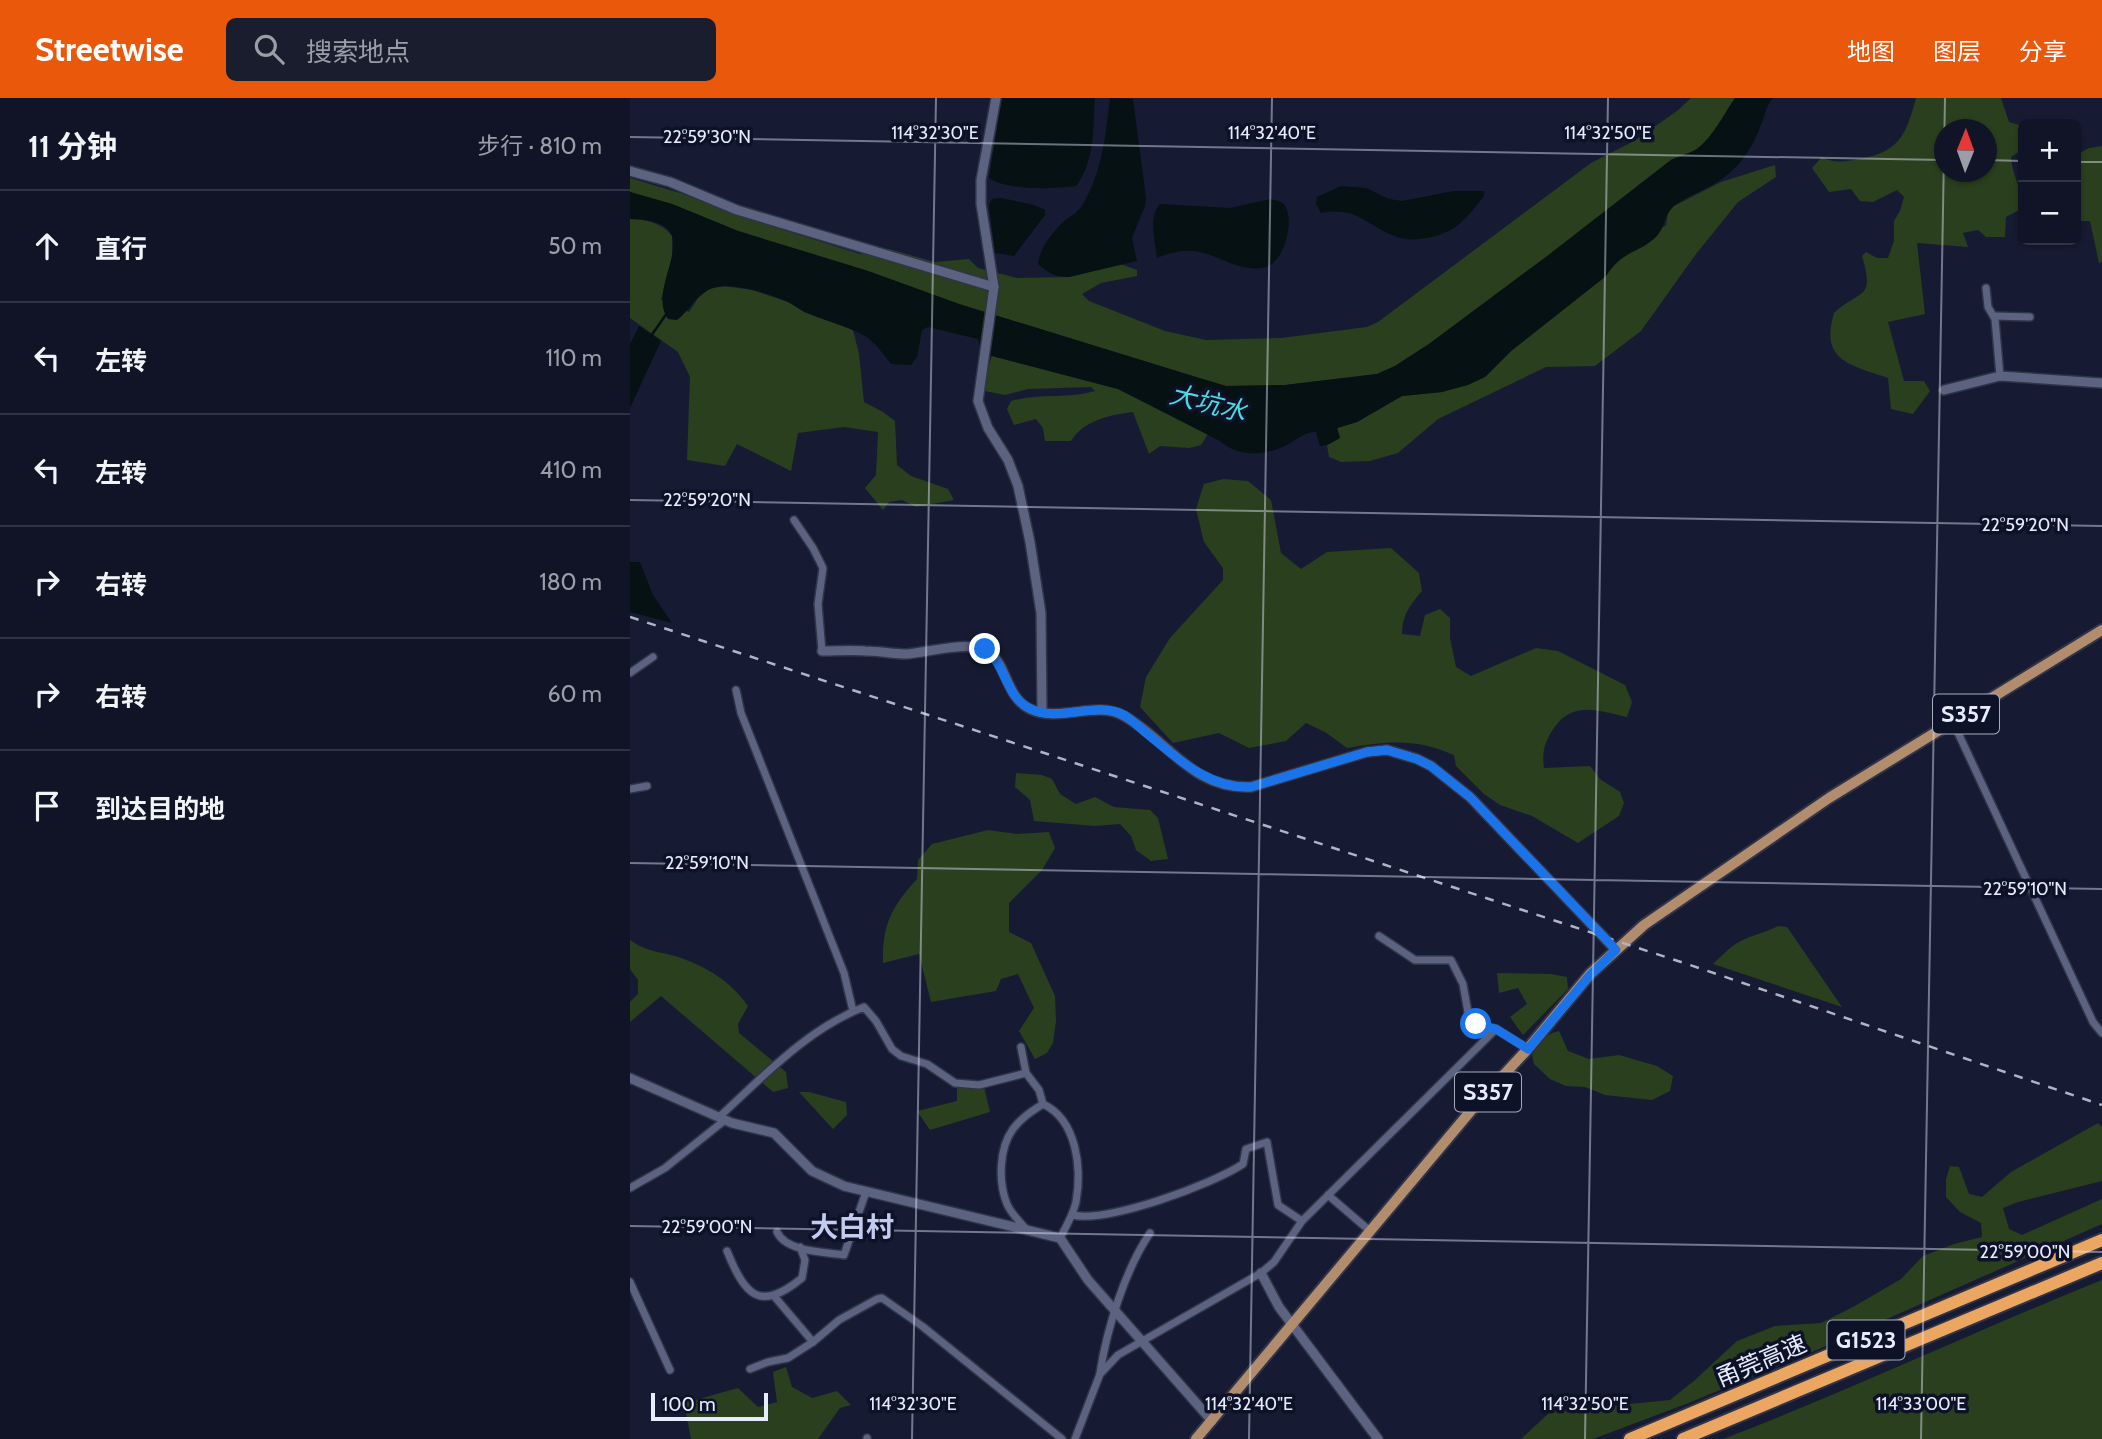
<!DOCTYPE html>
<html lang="zh">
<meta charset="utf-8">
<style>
:root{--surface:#101426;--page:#191d2e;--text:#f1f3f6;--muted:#9c9ea7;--line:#303343;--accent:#ea580c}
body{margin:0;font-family:Cabin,"Noto Sans SC",sans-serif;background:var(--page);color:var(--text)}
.controls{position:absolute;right:21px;top:21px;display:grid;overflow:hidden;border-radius:10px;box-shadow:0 2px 5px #0004}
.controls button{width:63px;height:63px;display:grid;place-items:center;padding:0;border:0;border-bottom:2px solid var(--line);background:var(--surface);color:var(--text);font:35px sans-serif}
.compass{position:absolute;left:1304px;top:21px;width:63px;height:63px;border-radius:50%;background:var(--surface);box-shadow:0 2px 5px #0004;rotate:1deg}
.scale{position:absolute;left:21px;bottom:18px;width:117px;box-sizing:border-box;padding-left:7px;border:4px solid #e7ecfd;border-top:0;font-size:19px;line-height:24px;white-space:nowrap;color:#e7ecfd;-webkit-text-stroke:5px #0e1229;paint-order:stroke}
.stop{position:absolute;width:21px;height:21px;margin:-16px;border:5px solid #1a73e8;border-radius:50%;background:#fff}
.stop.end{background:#1a73e8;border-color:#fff;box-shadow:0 2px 7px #0008}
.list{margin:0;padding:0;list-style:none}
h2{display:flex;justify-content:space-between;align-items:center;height:91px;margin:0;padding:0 28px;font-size:30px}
h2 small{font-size:23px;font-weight:400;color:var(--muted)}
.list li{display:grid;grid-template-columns:46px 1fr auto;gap:21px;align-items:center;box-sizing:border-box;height:112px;padding:0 28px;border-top:2px solid var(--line)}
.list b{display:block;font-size:26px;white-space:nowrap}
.list em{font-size:23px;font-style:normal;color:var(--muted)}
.icon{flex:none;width:38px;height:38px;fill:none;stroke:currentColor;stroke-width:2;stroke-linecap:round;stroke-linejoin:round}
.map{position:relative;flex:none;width:1472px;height:1341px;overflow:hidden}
header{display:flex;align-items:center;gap:42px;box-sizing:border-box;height:98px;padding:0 35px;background:var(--accent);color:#fff}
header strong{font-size:33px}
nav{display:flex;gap:38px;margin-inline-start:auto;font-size:24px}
.search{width:490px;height:63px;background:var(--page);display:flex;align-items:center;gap:18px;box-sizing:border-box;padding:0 24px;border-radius:10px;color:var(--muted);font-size:26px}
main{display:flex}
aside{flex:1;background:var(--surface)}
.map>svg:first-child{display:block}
</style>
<header>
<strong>Streetwise</strong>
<div class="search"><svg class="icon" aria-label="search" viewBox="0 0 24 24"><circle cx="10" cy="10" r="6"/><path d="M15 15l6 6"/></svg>搜索地点</div>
<nav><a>地图</a><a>图层</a><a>分享</a></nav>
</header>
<main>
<aside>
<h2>11 分钟<small>步行 · 810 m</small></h2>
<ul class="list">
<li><svg class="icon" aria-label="ahead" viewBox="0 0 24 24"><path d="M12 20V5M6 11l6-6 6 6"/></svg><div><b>直行</b></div><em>50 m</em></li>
<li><svg class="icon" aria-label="left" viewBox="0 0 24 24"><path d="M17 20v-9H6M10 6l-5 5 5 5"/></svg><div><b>左转</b></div><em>110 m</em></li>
<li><svg class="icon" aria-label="left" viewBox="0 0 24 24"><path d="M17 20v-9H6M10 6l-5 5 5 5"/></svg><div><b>左转</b></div><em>410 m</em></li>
<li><svg class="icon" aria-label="right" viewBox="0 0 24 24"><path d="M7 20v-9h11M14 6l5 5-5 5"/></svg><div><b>右转</b></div><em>180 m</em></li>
<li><svg class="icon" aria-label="right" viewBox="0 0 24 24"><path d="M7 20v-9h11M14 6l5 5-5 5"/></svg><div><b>右转</b></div><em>60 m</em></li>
<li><svg class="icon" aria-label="arrive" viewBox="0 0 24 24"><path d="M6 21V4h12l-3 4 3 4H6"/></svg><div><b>到达目的地</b></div></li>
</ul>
</aside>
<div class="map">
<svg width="1472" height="1341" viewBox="0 0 1472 1341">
<rect width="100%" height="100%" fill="#161b33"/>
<g fill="#2a3f1e" fill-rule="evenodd">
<path d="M1061,0H1105C1094,16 1083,39 1067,51C1059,56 1049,58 1041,62L916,159L799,246L765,268L747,276L655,287L596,288L566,279L329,206L238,173L108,133L42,106L0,94V80L50,95L122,122L230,156L249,151H259L305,164L339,161L348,170L387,180L439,179L490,166L507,172V178L471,185L452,196L459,203L535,233L576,242L651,240L737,229L748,224L961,65L1004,43L1047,13Z"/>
<path d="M1286,0H1371L1379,24L1393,28V51L1381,59C1382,78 1393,92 1393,110L1376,119L1375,139H1356L1348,132L1333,135L1338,149L1287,145L1295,216L1258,224L1274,283H1294L1300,293L1283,316L1261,311L1258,280C1222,267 1189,264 1204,215C1231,190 1245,203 1232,158L1236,154L1247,160H1258L1264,143V123L1270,113L1274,99L1267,92L1243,104L1230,103L1221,91L1199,94L1182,70L1192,59C1204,65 1211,64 1224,62C1268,55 1275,41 1286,0ZM1314,32H1356V74H1314Z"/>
<path d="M1472,48V164L1469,165L1460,123H1446V57L1459,50Z"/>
<path d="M1145,67L1146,79L1108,104L1066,156L1011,233L965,268L916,269L808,321L768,355L740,363L711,364L699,359L697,347L710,340L707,330L727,324L772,298L812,294L855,279L881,253L976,178L985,163L1036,127L1038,115L1044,108L1091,84Z"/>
<path d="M0,121C16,121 32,125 42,138V161L31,202L59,214L68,200L79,191L94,188L122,192L158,204L174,214L223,232L229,256L234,304L253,314L265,323L267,367L281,378L318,391L324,402L286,409L272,402L259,404L253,412L235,390L246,377L248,334L214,329L168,335L161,373L107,346L95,368L57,362L60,279L48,254L0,220Z"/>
<path d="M362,258L488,291L578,336L571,347L559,350L530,348L519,356L503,314C480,317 454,322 441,343H415L413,330L406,321L384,327L377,311L381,303C409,295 439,301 465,293L461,289L398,291L375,297L355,293V278Z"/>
<path d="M593,381L618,383L641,402L651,455L671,471L697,454L761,450L789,475L792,493C780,507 772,517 772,536L790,538L795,517L810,511L820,520V540L826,569L841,578L906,550L928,553L995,587L1002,604L997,619C967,612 941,602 922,633C914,646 912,655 914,670L960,668L970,681L990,694L994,705L989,718L948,745L902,718L870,707L854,696L826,668L824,657C786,640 757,643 717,650L695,634L676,625L656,643L619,650L589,635L543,645L510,609L516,579L540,540L593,482V470L574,444L566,411L574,386Z"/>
<path d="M386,675L412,677L422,681L430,696L446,706L465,699L484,709L520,712L528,720L538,761L521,763L506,752L501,738L490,726L465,728L404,723L400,702L385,689Z"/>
<path d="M358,732L387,736L419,734L425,750L412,772L379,805V834L401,845L425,898L426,923L423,945L417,955L405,961L389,933L404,910L388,876L371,881L366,893L301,904L289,856L253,865C252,827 262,808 287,781L288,762L302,746Z"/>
<path d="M1148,828L1157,829L1212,909L1083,866C1093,857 1102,846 1115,841C1126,836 1137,834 1148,828Z"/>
<path d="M0,842C13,852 25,853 41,857C71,865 100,882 118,908L108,926L109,935L156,974L158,990L143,994L31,898L0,924V904L8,896V882L0,871Z"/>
<path d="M867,875L921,876L937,879L938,891L893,937L880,919L897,906L888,890L869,895Z"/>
<path d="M929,933L938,953L959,961L989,957L1027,968L1043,978L1040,993L1022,1002L975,997L955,989L936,988L920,981L904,966L902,957C910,945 914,936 929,933Z"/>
<path d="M354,989L360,1014L300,1032L287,1013L327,1003V990Z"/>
<path d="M169,994H179L216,1004L217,1017L203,1031Z"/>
<path d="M1468,1025L1472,1029V1083L1388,1104L1373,1110L1379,1131L1392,1137L1472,1101V1126L1182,1254L1056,1306L963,1341H891L920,1314L1040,1302L1065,1282L1107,1243L1145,1228L1191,1225L1223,1209L1271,1181L1293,1158L1324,1146L1352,1139L1351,1125L1330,1114L1316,1099V1081L1320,1068L1329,1069L1339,1096L1352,1099L1381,1074Z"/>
<path d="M1472,1182V1341H1093C1221,1292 1345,1233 1472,1182Z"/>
<path d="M156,1269L162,1289L182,1300L207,1293L221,1307L210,1310L188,1341H61L54,1305L108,1290L128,1309L147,1304L143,1274Z"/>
</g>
<g fill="#051112">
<path d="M372,0H465C463,29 465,64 446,88C423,91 379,93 359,80Z"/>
<path d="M480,0L503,1L516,100L515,108L502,140L507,163L439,179C425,179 418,175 408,166C409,151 422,135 433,124C440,118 448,115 453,106C472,75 476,35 480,0Z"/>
<path d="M1105,0H1143C1135,9 1135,19 1130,29C1126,41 1117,57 1108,67C1086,90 1069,91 1045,107C1034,115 1036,129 1026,139C1008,156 994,151 976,178L881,253L855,279L838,287L812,294L772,298L727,324L707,330L710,340L697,347L690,348L686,334C674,333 666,343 655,348C634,358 608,359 590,343L488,291L362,258L350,249L348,241L298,229L292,232L287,259L281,267L261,266C254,257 245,244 235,238C216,227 195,223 175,214C169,211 163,206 156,203C137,195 97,182 78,192C65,199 59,213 47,222L38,221C13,186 86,122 0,121V94L42,106L108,133L238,173L329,206L566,279L596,288L655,287L747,276L765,268L799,246L916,159L1041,62C1049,58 1059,56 1067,51C1083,39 1094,16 1105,0Z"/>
<path d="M711,88L736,90L759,101L772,103L824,93H854V98C846,108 836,122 824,130C810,139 783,145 767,139C735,127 728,108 691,115L686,106L687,99Z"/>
<path d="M371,100L404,107L415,112V117L384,158L365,155L359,107L362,101Z"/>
<path d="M641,101C647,103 652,103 655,108C665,123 654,164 636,169C610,176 589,156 564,153C551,152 539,155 527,160C525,142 518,120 530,106L600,110Z"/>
<path d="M9,228L31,243L0,310V246Z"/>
<path d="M0,464H10L23,497L42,525L0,514Z"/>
</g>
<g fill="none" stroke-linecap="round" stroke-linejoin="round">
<path stroke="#051112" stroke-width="2.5" d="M21,238L37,215"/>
<g stroke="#313347" stroke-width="10">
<g id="minor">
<path d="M1356,190L1358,209L1365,221L1370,278"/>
<path d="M1364,218L1400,219"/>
<path d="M164,422L183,450L193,470L188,506L192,553"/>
<path d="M0,575L23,559"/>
<path d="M106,592L111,615L214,875L223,913"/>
<path d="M1323,624L1463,924L1472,935"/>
<path d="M0,691L17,688"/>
<path d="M749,838L785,862H821L833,886L839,920L846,926L866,931L898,951"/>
<path d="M391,949L396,975L409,992L413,1006C402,1013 391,1020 383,1031C369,1050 368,1084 377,1106C381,1116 391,1125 398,1133"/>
<path d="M413,1006C447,1022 452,1070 446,1104C443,1117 436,1129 430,1140"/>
<path d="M89,1019C133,979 177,931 234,909L246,923L262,951L271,958L297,966L325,985L349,987L396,975"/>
<path d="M0,1090L35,1070L95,1022"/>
<path d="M698,1097L740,1133"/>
<path d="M442,1117C478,1125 581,1087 613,1066L616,1051L637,1044L648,1107L672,1123"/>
<path d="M147,1134C156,1154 195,1154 214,1157L236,1094"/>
<path d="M97,1153C115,1197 129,1215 172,1180L175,1162L170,1149"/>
<path d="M0,1184L40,1272"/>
<path d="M144,1198L183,1244"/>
<path d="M120,1271L138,1264L158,1260L183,1244L209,1222L247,1201L252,1200L292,1228L432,1341"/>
<path d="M470,1275C477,1230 495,1172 520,1135"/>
<path d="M237,1340V1341"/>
<path d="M445,1341L470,1276L488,1257L631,1175L644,1164L672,1123L866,931"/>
</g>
</g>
<g stroke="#313347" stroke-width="12">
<g id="tertiary">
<path d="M366,0L351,82V106L364,189L348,303L358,330L378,362L388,388L400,444L411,515L412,614"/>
<path d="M0,73L40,84L107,112L364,189"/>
<path d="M1314,292L1370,278L1472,285"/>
<path d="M192,553C206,553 221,552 235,553C249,553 263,556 277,556C299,554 337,543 356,552C377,563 375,599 400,611C430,625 466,602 494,618C538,642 562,692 621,689L737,654L757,652L787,661L801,668L840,699L986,852"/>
<path d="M0,980L102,1025L144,1035L182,1073L214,1088L430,1140L458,1182L582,1323"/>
<path d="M631,1175L649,1209L748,1341"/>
</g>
</g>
<g stroke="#313347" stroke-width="14">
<path id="primary" d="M566,1341L844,1009L895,954L960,876L1014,827L1199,700L1472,532"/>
</g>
<g stroke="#313347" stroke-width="16">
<g id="motorway">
<path d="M1000,1341L1472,1142"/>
<path d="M1053,1341L1472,1165"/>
</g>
</g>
<use href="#minor" stroke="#5b6380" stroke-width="7"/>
<use href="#tertiary" stroke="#5b6380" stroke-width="9"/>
<use href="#primary" stroke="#b18c6d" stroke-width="10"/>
<use href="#motorway" stroke="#eba761" stroke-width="12"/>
<path stroke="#afb4c7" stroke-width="2.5" stroke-dasharray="9 9" stroke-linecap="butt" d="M0,519L1060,867L1472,1007"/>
</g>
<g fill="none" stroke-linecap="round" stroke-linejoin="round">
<path stroke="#1a73e8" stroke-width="9" d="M355,551C376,566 375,598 399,610C428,626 465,602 494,617C501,621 508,628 515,634C546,659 578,691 621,689L737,654L757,652L787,661L801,668L840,699L986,852L960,877L898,951L866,931L846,926"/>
</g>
<path fill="none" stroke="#e7ecfd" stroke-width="2" stroke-opacity="0.45" d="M0,39L1314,62M1356,62L1393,63M1446,64H1472M0,402L1472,428M0,765L1472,791M0,1128L1472,1154M282,1341L306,0M619,1341L642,0M955,1341L978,0M1291,1341L1315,0"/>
<g text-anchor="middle" stroke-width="7" stroke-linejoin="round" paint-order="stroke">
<g fill="#0e1229" stroke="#a6abbd" stroke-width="2">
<rect x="1303" y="596.5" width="66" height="39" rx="5"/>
<rect x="825" y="974.5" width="66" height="39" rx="5"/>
<rect x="1197.5" y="1222.5" width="77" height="39" rx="5"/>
</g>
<g font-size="23" font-weight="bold" fill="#e7ecfd">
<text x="1336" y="624">S357</text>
<text x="858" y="1002">S357</text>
<text x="1236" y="1250">G1523</text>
</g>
<g font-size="24" fill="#e7ecfd" stroke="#0e1229">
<text transform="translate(1131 1263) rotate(-23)" y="8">甬莞高速</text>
</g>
<g font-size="26" font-style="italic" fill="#48dce3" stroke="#0e1229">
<text transform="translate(578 305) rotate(14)" y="9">大坑水</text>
</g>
<g font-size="28" font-weight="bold" fill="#c3ccee" stroke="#0e1229">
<text x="222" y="1139">大白村</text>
</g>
</g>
<g font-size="18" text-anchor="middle" fill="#e7ecfd" stroke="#0e1229" stroke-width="7" stroke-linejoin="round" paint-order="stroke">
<text x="305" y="41">114°32'30"E</text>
<text x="642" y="41">114°32'40"E</text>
<text x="978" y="41">114°32'50"E</text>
<text x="77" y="45">22°59'30"N</text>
<text x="77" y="408">22°59'20"N</text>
<text x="1395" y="433">22°59'20"N</text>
<text x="77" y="771">22°59'10"N</text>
<text x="1395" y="797">22°59'10"N</text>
<text x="77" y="1135">22°59'00"N</text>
<text x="1395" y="1160">22°59'00"N</text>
<text x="283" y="1312">114°32'30"E</text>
<text x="619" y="1312">114°32'40"E</text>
<text x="955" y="1312">114°32'50"E</text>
<text x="1291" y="1312">114°33'00"E</text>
</g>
</svg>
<div class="controls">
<button>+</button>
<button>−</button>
</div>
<svg class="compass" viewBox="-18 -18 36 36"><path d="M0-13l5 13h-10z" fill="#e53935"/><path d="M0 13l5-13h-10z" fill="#9c9ea7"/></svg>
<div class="scale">100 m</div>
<div class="stop" style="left:846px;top:926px"></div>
<div class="stop end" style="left:355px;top:551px"></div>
</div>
</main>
